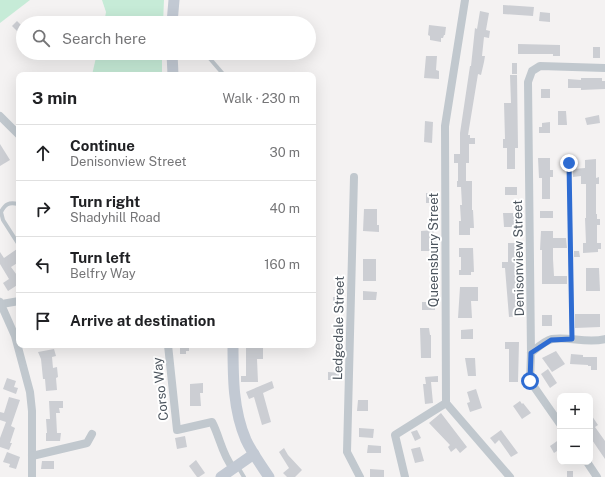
<!DOCTYPE html>
<meta charset="utf-8">
<style>
:root{--surface:#fff;--page:#f6f6f6;--text:#202124;--muted:#757577;--line:#e0e0e0}
body{margin:0;font-family:"Public Sans",sans-serif;background:var(--page);color:var(--text)}
.controls{position:absolute;right:12px;bottom:12px;display:grid;overflow:hidden;border-radius:8px;box-shadow:0 4px 16px #0002}
.controls button{width:36px;height:36px;display:grid;place-items:center;padding:0;border:0;border-bottom:1px solid var(--line);background:var(--surface);color:var(--text);font:20px sans-serif}
.stop{position:absolute;width:12px;height:12px;margin:-9px;border:3px solid #2e6cd2;border-radius:50%;background:#fff}
.stop.end{background:#2e6cd2;border-color:#fff;box-shadow:0 1px 4px #0008}
.list{margin:0;padding:0;list-style:none}
h2{display:flex;justify-content:space-between;align-items:center;height:52px;margin:0;padding:0 16px;font-size:17px}
h2 small{font-size:13px;font-weight:400;color:var(--muted)}
.list li{display:grid;grid-template-columns:26px 1fr auto;gap:12px;align-items:center;box-sizing:border-box;height:56px;padding:0 16px;border-top:1px solid var(--line)}
.list b{display:block;font-size:15px;white-space:nowrap}
.list p{margin:0;font-size:13px;white-space:nowrap;color:var(--muted)}
.list em{font-size:13px;font-style:normal;color:var(--muted)}
.icon{flex:none;width:22px;height:22px;fill:none;stroke:currentColor;stroke-width:2;stroke-linecap:round;stroke-linejoin:round}
.map{position:relative;flex:none;width:605px;height:477px;overflow:hidden}
.search{position:absolute;background:var(--surface);box-shadow:0 4px 16px #0002;left:16px;top:16px;width:300px;height:44px;display:flex;align-items:center;gap:10px;box-sizing:border-box;padding:0 14px;border-radius:22px;color:var(--muted);font-size:15px}
.panel{position:absolute;background:var(--surface);box-shadow:0 4px 16px #0002;left:16px;top:72px;width:300px;height:276px;border-radius:8px}
.map>svg:first-child{display:block}
</style>
<div class="map">
<svg width="605" height="477" viewBox="0 0 605 477">
<rect width="100%" height="100%" fill="#f4f2f2"/>
<g fill="#c6ebd7">
<path d="M0,0H30L0,23Z"/>
<path d="M102,0H164L163,23H104L106,12Z"/>
<path d="M97,53H162V75H92Z"/>
</g>
<g fill="#ccced3">
<path d="M503,5L534,7L533,16L503,14Z"/>
<path d="M480,11L489,13L486,30L490,31L489,38L484,37L482,56H485L484,62L481,75L478,74L468,135H470V138H475V144H469V163H466V181H472V210H473L474,228H470V235H459V221H461L460,205H462L461,187H457V181H458V163H454V154H460V133L470,66H471L475,28L477,29Z"/>
<path d="M540,12L550,13V22L539,21Z"/>
<path d="M17,21L23,27V37L12,26Z"/>
<path d="M429,25L446,27L445,35H444L443,38H441V42L430,40V36L428,35Z"/>
<path d="M518,44L560,45V56H553V54H518Z"/>
<rect x="593" y="47" width="7" height="11"/>
<path d="M426,56H437L436,70L439,71V79L424,78Z"/>
<rect x="512" y="63" width="5" height="11"/>
<path d="M510,75H517L518,148H515V169H507V148H503V139H505L504,103H511Z"/>
<path d="M581,78H602V81H605V89L581,90V88H568V79L581,80Z"/>
<rect x="541" y="89" width="9" height="9"/>
<path d="M558,111H566L567,125H558Z"/>
<path d="M599,115L600,123L587,125L585,118Z"/>
<path d="M425,121L433,122L432,143L424,142Z"/>
<path d="M550,122V133H539V127H542V123Z"/>
<path d="M0,144L10,160L0,166Z"/>
<path d="M538,158H550V170H553V177H550V199H542V178H539Z"/>
<path d="M596,159V178L599,177V184H596V214H597V219H600V225H597V243H601V249H598V252L583,253V243H586L585,218H586V184H581V176L573,177V169L585,168V160Z"/>
<rect x="505" y="187" width="12" height="8"/>
<rect x="426" y="193" width="9" height="10"/>
<path d="M364,209H377V225H379V232L363,231Z"/>
<rect x="540" y="211" width="13" height="7"/>
<path d="M503,213H513V216H517V227H504Z"/>
<path d="M433,230L434,236H435L436,246H434V251H421V231Z"/>
<path d="M541,231H553V238H566L567,248H553V259L554,276H567V284H542V250H540Z"/>
<path d="M508,243H519V252H516L517,284H520L521,316L509,317L505,268H502V262H508Z"/>
<path d="M459,248H473L474,272H471V275H459V270H461V257H459Z"/>
<path d="M17,249L19,253V262L11,267L19,278V284L8,291L3,283L9,279L0,264V252L4,258Z"/>
<path d="M574,251H579L580,257H574Z"/>
<rect x="363" y="259" width="13" height="22"/>
<path d="M586,268H599L600,291H586Z"/>
<path d="M460,287H478V301H471L472,318H458Z"/>
<path d="M363,291L377,292L376,300H363Z"/>
<path d="M333,297H343L342,305H333Z"/>
<rect x="422" y="302" width="13" height="8"/>
<path d="M575,314H600V327L575,328Z"/>
<rect x="542" y="315" width="10" height="11"/>
<path d="M420,328H429L430,335H431V358H421Z"/>
<path d="M473,329V339H461V330Z"/>
<path d="M505,342H519L518,382H509V349H505Z"/>
<path d="M180,345H189V351H186V354H180Z"/>
<path d="M246,345H263V359H257L258,382H241V376H246Z"/>
<path d="M54,349L56,356L52,357L53,368L57,367L58,377L56,378L57,390L46,391L45,379H43L41,359L38,352Z"/>
<path d="M556,351L565,364L552,372L542,358Z"/>
<path d="M571,354L583,355V357H597V370H591V366H588V365L570,364Z"/>
<path d="M465,358H475L476,376H468Z"/>
<path d="M548,369L557,383L550,388L541,374Z"/>
<path d="M328,372L341,373L340,380H328Z"/>
<path d="M438,376V382H431L433,403L425,404L423,384H426L425,377Z"/>
<path d="M7,378L16,381L14,387L18,388L16,394L3,389Z"/>
<path d="M272,381L274,388L263,393L271,422L262,425L254,397L249,399L246,392Z"/>
<path d="M203,383V393H200L201,406H190V384Z"/>
<path d="M476,389L482,408L470,412L467,403L470,402L467,392Z"/>
<path d="M9,397L20,400L11,426L15,428L10,443H12L9,450L0,447V438L6,422L0,420V412L4,413Z"/>
<path d="M358,400H368V411H357Z"/>
<path d="M49,401H63V408H59L60,413H56L57,433H61L60,441H46V433H47L46,419H50Z"/>
<path d="M520,401L522,404L523,403L531,413L522,419L513,406Z"/>
<path d="M441,413L467,447L460,453L456,448L451,452L448,447L450,445L429,423Z"/>
<path d="M590,413L598,425L595,427L605,441V459L590,437Z"/>
<path d="M359,428L374,429L373,438L359,437Z"/>
<path d="M417,430L421,438L415,441L411,432Z"/>
<path d="M501,430L518,453L511,457L499,440L495,444L490,438Z"/>
<path d="M185,436L187,447L177,449L175,438Z"/>
<path d="M560,439V449L554,453L550,446Z"/>
<path d="M368,445L381,446V453H367Z"/>
<path d="M420,447L424,461L415,463L411,449Z"/>
<path d="M284,448L288,455L302,470L295,477H287L283,473L289,468L279,452Z"/>
<path d="M7,452L20,457L16,469L9,467L10,464L3,462Z"/>
<path d="M196,460L205,473L199,477H197L189,466Z"/>
<path d="M42,461H54V469H41Z"/>
<path d="M370,469L384,470V477H370Z"/>
<rect x="567" y="471" width="6" height="6"/>
</g>
<g fill="none" stroke-linecap="round" stroke-linejoin="round">
<g stroke="#c1c8ce" stroke-width="4">
<path d="M205,53L224,75"/>
<path d="M569,163L572,339"/>
<path d="M19,206L18,204C9,202 5,204 1,212L3,220L19,245"/>
<path d="M238,467L244,477"/>
</g>
<g stroke="#c1c8ce" stroke-width="8">
<path d="M465,0L445,126L446,403L510,477"/>
<path d="M0,116L19,135"/>
<path d="M354,177L347,452L360,477"/>
<path d="M0,302L15,336L30,392L32,411V477"/>
<path d="M2,304L19,301"/>
<path d="M168,345L177,430L212,422C220,437 222,455 233,468"/>
<path d="M531,353C537,348 544,341 552,339C569,336 587,344 605,339"/>
<path d="M560,424L530,381L531,353L528,82L532,71L540,66L605,68"/>
<path d="M32,456L87,443L92,434"/>
<path d="M587,462L597,477"/>
<path d="M405,477L395,435L446,403"/>
</g>
<g stroke="#c2c9d3" stroke-width="11">
<path d="M172,23L174,0"/>
<path d="M172,53L173,75"/>
<path d="M233,345C233,377 233,410 246,440C252,453 261,465 269,477"/>
<path d="M221,477L254,454"/>
</g>
</g>
<g fill="none" stroke-linecap="round" stroke-linejoin="round">
<path stroke="#2e6cd2" stroke-width="5" d="M530,381L531,353L551,340L572,339L569,163"/>
</g>
<g text-anchor="middle" stroke-width="4" stroke-linejoin="round" paint-order="stroke">
<g font-size="13" fill="#4b545d" stroke="#fff">
<text transform="translate(433 250) rotate(-90)" y="5">Queensbury Street</text>
<text transform="translate(518 258) rotate(-91)" y="5">Denisonview Street</text>
<text transform="translate(338 328) rotate(-89)" y="5">Ledgedale Street</text>
<text transform="translate(160 389) rotate(-96)" y="5">Corso Way</text>
</g>
</g>
</svg>
<div class="controls">
<button>+</button>
<button>−</button>
</div>
<div class="stop" style="left:530px;top:381px"></div>
<div class="stop end" style="left:569px;top:163px"></div>
<div class="search"><svg class="icon" aria-label="search" viewBox="0 0 24 24"><circle cx="10" cy="10" r="6"/><path d="M15 15l6 6"/></svg>Search here</div>
<section class="panel">
<h2>3 min<small>Walk · 230 m</small></h2>
<ul class="list">
<li><svg class="icon" aria-label="ahead" viewBox="0 0 24 24"><path d="M12 20V5M6 11l6-6 6 6"/></svg><div><b>Continue</b><p>Denisonview Street</p></div><em>30 m</em></li>
<li><svg class="icon" aria-label="right" viewBox="0 0 24 24"><path d="M7 20v-9h11M14 6l5 5-5 5"/></svg><div><b>Turn right</b><p>Shadyhill Road</p></div><em>40 m</em></li>
<li><svg class="icon" aria-label="left" viewBox="0 0 24 24"><path d="M17 20v-9H6M10 6l-5 5 5 5"/></svg><div><b>Turn left</b><p>Belfry Way</p></div><em>160 m</em></li>
<li><svg class="icon" aria-label="arrive" viewBox="0 0 24 24"><path d="M6 21V4h12l-3 4 3 4H6"/></svg><div><b>Arrive at destination</b></div></li>
</ul>
</section>
</div>
